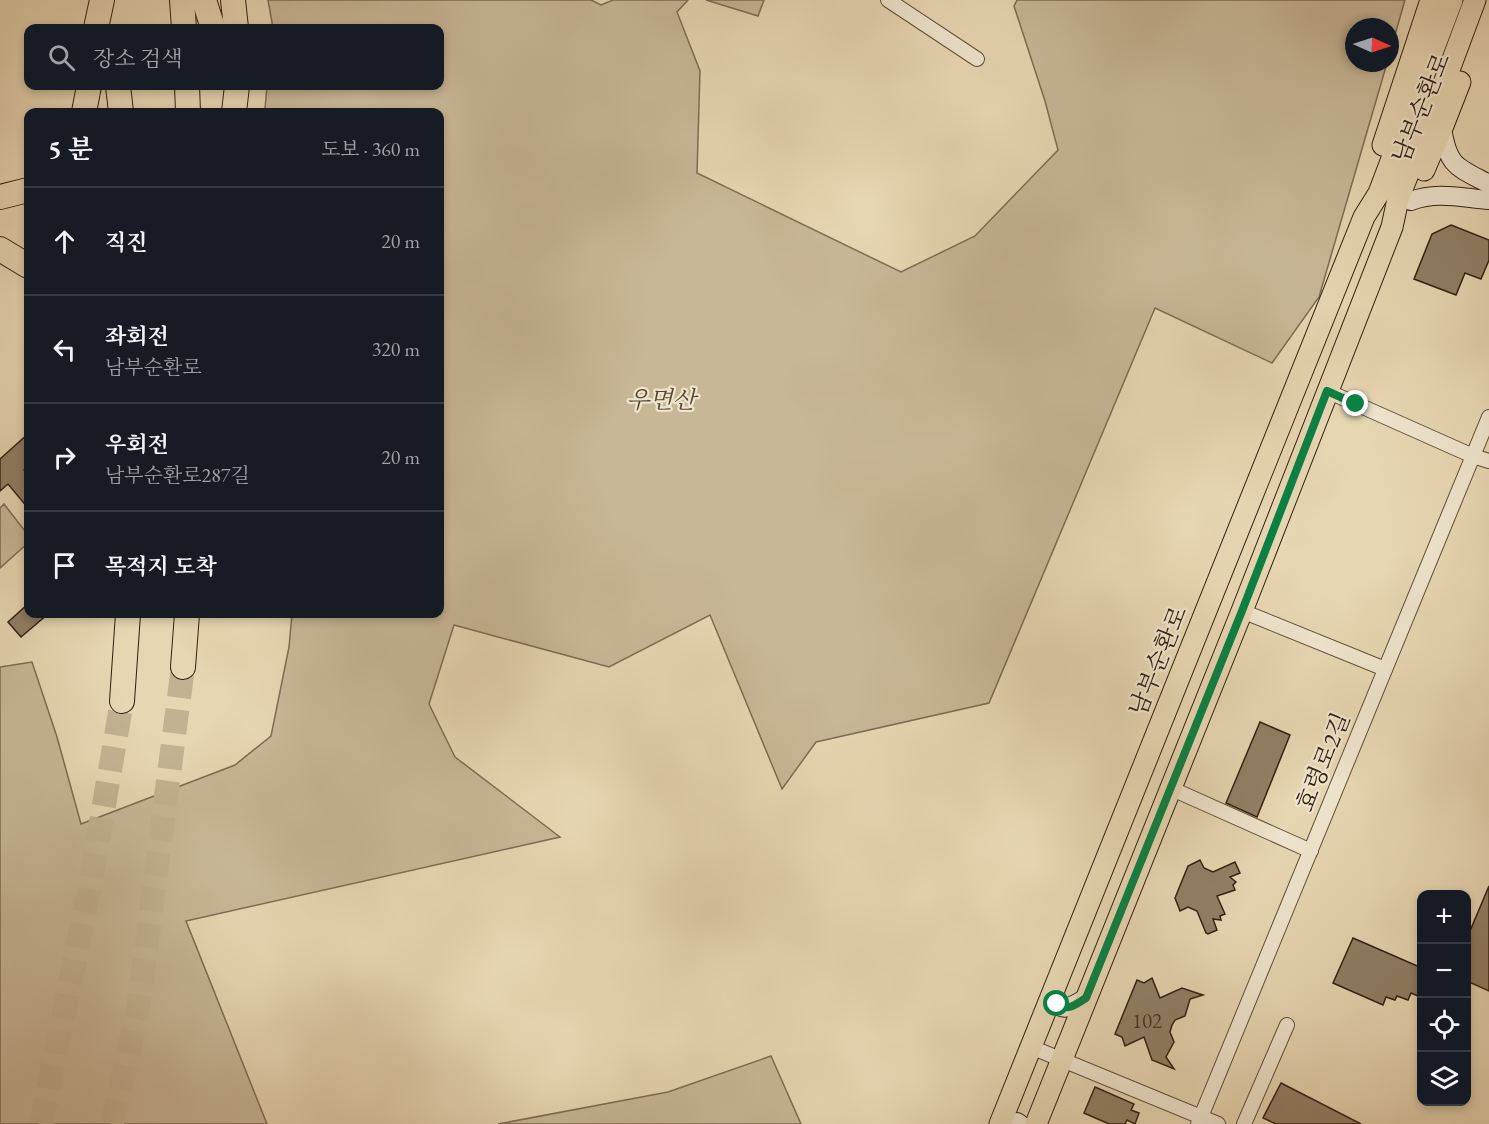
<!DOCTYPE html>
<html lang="ko">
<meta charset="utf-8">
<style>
:root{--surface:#171b24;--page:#20242c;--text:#f1f3f6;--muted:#9ea1a6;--line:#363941}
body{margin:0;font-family:"EB Garamond","Noto Serif KR",serif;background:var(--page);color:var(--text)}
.controls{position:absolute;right:18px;bottom:18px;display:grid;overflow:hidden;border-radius:12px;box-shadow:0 3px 9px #0003}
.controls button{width:54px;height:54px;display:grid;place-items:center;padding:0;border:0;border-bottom:2px solid var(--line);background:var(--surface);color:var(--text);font:30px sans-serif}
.compass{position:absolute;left:1345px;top:18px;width:54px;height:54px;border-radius:50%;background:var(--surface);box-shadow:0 3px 9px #0003;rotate:93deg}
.stop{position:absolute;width:18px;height:18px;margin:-14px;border:4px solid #0b8043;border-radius:50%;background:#fff}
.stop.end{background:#0b8043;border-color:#fff;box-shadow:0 2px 6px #0008}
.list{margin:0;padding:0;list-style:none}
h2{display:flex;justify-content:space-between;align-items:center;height:78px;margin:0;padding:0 24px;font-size:26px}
h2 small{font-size:20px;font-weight:400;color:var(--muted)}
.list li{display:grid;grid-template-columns:39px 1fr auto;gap:18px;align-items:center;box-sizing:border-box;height:108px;padding:0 24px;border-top:2px solid var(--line)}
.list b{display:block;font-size:22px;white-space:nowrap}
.list p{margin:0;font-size:20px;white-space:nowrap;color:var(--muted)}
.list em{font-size:20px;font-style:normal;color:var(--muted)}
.icon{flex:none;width:33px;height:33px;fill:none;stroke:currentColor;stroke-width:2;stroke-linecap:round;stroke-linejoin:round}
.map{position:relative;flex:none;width:1489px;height:1124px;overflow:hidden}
.search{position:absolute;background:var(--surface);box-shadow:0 3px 9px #0003;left:24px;top:24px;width:420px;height:66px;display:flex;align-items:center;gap:15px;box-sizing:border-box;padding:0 21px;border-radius:12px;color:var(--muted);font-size:22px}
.panel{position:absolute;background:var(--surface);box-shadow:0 3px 9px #0003;left:24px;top:108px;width:420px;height:510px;border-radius:12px}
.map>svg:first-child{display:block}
</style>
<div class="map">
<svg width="1489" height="1124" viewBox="0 0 1489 1124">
<rect width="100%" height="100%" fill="#e7d6b2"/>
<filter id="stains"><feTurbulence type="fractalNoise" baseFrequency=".00333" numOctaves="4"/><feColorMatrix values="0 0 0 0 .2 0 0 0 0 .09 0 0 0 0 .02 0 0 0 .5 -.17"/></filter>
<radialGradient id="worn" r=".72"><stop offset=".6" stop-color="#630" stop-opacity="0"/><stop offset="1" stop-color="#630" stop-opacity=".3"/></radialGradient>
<g fill="#c8b797" stroke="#7e6c54" stroke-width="1.5">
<path d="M268,0H591L601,5L613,0H688L677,12L700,71L697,173L901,272L975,236L1058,150L1045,101L1014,6L1017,0H1405L1390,52V27H1354V63H1387L1319,297L1272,363L1155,308L989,703L816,742L782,789L710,615L609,667L454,625L429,704L455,757L560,837L186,921L267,1124H0V667L32,662L57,737L81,824L235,765L271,736L289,647L292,614H440V112H268L265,109L267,86H440V28H272V22Z"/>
<path d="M706,0H764L758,16Z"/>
<path d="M4,504L28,535V543L0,568V508Z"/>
<path d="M771,1056L801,1124H498L668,1092Z"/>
</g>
<g fill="#917f65" stroke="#332012" stroke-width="1.5">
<path d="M1451,225L1489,240V260L1481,279L1465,273L1456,295L1414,279L1432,234Z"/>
<path d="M28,434V466L24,470L28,474V508L8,484L0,491V459Z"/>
<path d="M28,604V614H48L21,637L8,622Z"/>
<path d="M1260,722L1290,735L1257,817L1226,803Z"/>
<path d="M1200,860L1204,868L1213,872L1235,862L1240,873L1230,877L1236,882L1233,885L1235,890L1217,896L1225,914L1220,916L1221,920L1213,919L1217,930L1208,934L1206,933L1197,911L1188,907L1180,911L1175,898L1188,866Z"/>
<path d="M1489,886V991L1467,981V938Z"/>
<path d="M1353,938L1422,968V988L1418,996L1411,993L1408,1000L1397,996L1395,1000L1386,997L1383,1005L1333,983Z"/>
<path d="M1152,978L1160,998L1182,988L1203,995L1190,999L1185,1016L1175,1020L1172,1025L1170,1032L1174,1042L1166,1057L1174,1069L1152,1060L1144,1037L1125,1046L1122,1037L1115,1034L1137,980L1144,983Z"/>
<path d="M1281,1083L1361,1124H1276L1263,1118Z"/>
<path d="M1095,1087L1134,1104L1131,1110L1139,1113L1135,1124L1127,1120L1125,1124H1109L1084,1113Z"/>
</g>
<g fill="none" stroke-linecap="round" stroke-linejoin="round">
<g stroke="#c3b292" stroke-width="24" stroke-dasharray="24 12" stroke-linecap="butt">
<path d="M41,1124L89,891L122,701"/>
<path d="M112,1124L138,1010L183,667"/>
</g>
<g stroke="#604e3a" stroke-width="16">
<g id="street">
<path d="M888,0L977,59"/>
<path d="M1327,391L1473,456L1489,461"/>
<path d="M1242,611L1385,669"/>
<path d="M1170,788L1311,851"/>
<path d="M1031,1047L1218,1124"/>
<path d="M1198,1124L1489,417"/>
<path d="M1244,1124L1287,1025"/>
</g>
</g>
<g stroke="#332012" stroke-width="20">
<g id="secondary">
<path d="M1442,128C1448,167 1457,167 1489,184"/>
<path d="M1411,201C1437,191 1462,198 1489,200"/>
<path d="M1055,988C1055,1016 1068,1009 1086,998"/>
<path d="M1011,1124L1017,1122L1020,1124"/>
</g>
</g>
<g stroke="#332012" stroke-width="23">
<g id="primary">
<path d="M1383,145L1431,0"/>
<path d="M1424,170L1442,128L1460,82"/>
<path d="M1000,1124L1364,217L1379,193L1452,0"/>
<path d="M1036,1124L1242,611L1392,227L1398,199L1440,94L1475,0"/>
</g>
</g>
<g stroke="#332012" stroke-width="26">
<g id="highway">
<path d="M182,0L184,28"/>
<path d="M204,0L213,28"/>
<path d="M233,0L236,28"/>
<path d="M96,28L102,0"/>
<path d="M118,86L121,112"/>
<path d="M187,86L188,112"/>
<path d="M84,112L89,86"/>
<path d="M234,112L237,86"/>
<path d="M0,197L28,190"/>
<path d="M0,249L28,266"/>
<path d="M183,667L187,614"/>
<path d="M122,701L128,614"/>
</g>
</g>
<use href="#street" stroke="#efe4cd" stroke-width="14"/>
<use href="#secondary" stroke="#efe4cd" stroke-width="18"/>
<use href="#primary" stroke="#e7d6b2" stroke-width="21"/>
<use href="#highway" stroke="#e7d6b2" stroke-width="24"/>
</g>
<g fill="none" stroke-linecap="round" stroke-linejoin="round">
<path stroke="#0b8043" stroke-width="8" d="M1057,1004C1067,1012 1076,1004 1086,998L1242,611L1327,391L1356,404"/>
</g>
<g text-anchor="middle" stroke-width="4.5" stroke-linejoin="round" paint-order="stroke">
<g font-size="21" fill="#4a3827">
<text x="1147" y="1028">102</text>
</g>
<g font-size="24" fill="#332012" stroke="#efe4cd">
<text transform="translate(1421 108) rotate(-68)" y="8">남부순환로</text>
<text transform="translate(1158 661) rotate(-68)" y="8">남부순환로</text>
<text transform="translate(1323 762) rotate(-68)" y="8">효령로2길</text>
</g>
<g font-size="24" font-style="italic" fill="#584633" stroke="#efe4cd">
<text x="661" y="408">우면산</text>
</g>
</g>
<rect width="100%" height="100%" filter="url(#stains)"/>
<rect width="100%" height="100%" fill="url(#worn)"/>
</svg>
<div class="controls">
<button>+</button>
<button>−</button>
<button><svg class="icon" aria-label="locate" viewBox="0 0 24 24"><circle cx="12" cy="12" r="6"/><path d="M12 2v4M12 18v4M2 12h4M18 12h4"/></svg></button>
<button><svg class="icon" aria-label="layers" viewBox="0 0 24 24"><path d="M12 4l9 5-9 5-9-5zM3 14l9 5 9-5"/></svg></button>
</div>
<svg class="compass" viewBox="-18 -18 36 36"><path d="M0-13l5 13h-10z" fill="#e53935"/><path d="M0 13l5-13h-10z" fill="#9ea1a6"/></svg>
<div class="stop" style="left:1057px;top:1004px"></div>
<div class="stop end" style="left:1356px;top:404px"></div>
<div class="search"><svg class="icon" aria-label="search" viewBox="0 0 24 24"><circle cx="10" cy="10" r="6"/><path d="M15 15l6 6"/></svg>장소 검색</div>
<section class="panel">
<h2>5 분<small>도보 · 360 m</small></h2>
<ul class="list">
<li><svg class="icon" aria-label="ahead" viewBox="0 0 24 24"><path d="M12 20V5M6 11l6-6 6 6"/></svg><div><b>직진</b></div><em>20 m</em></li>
<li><svg class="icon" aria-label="left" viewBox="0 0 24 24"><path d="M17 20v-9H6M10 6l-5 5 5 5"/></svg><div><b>좌회전</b><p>남부순환로</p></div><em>320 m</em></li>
<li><svg class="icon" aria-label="right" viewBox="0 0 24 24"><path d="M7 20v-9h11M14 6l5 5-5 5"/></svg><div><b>우회전</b><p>남부순환로287길</p></div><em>20 m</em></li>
<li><svg class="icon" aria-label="arrive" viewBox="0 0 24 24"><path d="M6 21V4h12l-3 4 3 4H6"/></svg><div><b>목적지 도착</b></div></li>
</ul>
</section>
</div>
